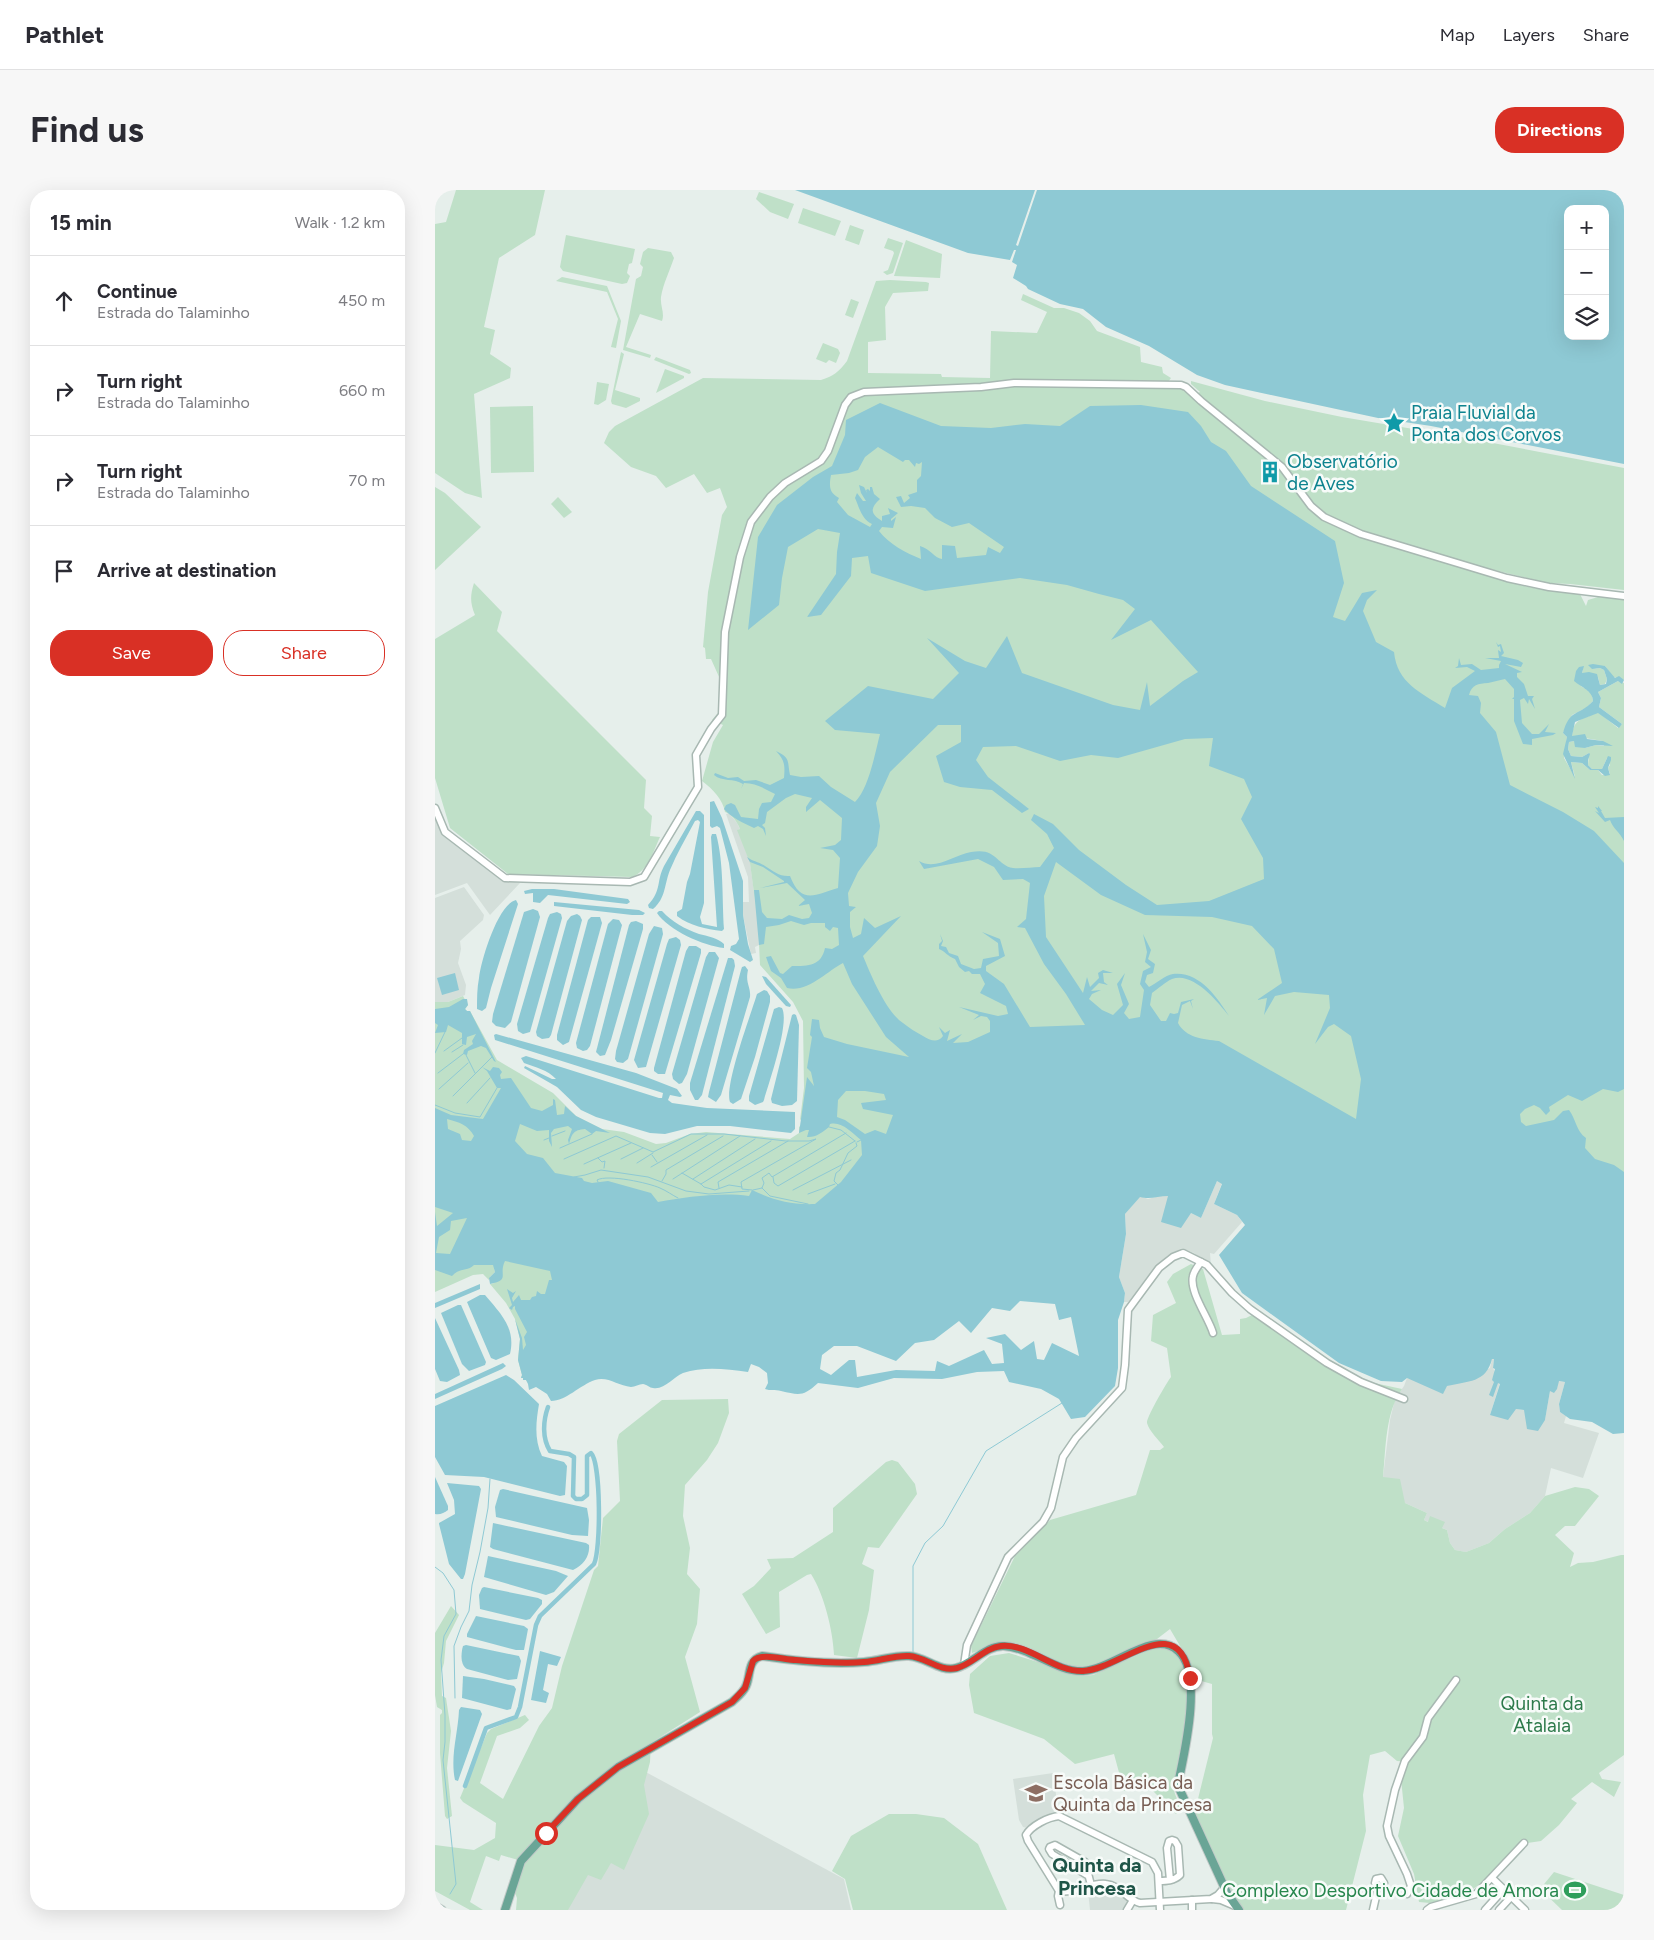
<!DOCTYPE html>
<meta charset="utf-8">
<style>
:root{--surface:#fff;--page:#f7f7f7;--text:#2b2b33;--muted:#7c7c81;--line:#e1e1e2;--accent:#d93025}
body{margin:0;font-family:Figtree,sans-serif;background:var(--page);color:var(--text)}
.controls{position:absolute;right:15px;top:15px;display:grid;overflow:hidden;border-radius:10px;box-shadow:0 5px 20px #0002}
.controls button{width:45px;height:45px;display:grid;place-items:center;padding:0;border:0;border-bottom:1px solid var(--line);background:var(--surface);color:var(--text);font:25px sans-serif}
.stop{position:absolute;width:15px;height:15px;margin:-11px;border:4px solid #d93025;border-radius:50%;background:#fff}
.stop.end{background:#d93025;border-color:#fff;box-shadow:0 1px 5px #0008}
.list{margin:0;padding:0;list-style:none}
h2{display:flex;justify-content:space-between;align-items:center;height:65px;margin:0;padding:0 20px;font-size:21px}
h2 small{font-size:16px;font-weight:400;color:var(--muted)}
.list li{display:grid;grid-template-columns:32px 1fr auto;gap:15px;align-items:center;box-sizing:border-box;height:90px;padding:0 20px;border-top:1px solid var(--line)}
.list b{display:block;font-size:19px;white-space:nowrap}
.list p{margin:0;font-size:16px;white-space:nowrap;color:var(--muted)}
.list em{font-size:16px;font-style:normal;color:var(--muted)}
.actions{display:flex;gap:10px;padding:15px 20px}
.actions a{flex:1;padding:11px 0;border:1px solid var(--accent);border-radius:20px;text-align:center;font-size:18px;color:var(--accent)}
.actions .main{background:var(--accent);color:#fff}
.icon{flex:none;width:28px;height:28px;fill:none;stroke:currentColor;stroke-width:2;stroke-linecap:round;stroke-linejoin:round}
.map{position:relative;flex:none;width:1189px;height:1720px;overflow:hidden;border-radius:20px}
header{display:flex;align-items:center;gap:30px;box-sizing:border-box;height:70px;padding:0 25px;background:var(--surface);border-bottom:1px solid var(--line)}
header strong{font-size:24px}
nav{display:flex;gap:28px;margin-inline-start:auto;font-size:18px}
.intro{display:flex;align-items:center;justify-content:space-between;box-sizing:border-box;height:120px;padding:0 30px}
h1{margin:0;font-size:35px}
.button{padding:12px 22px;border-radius:20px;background:var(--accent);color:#fff;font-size:18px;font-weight:700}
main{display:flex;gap:30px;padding:0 30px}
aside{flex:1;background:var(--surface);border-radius:20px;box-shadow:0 5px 20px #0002}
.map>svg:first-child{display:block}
</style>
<header>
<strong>Pathlet</strong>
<nav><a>Map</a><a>Layers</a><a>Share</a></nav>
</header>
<div class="intro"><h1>Find us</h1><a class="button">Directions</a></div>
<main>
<aside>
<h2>15 min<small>Walk · 1.2 km</small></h2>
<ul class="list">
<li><svg class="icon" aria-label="ahead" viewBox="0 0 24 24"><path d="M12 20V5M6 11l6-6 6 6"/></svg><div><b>Continue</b><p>Estrada do Talaminho</p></div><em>450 m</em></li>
<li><svg class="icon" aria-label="right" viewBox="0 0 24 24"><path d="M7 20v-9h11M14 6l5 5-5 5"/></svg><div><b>Turn right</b><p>Estrada do Talaminho</p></div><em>660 m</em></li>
<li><svg class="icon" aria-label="right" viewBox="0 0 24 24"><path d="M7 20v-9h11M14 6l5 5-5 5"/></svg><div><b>Turn right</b><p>Estrada do Talaminho</p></div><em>70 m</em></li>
<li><svg class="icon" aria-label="arrive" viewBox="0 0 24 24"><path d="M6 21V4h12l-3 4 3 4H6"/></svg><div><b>Arrive at destination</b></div></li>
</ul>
<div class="actions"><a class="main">Save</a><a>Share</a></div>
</aside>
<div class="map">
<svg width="1189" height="1720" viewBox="0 0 1189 1720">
<rect width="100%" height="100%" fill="#e6efeb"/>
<g fill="#d4dfda">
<path d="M0,623L5,641L66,690L85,693L55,725L32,693L0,705Z"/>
<path d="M294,623L302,633L305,639L303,640L315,672L323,733L324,755L320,757L321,763L316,764L308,725L307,712H314L313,687L291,624Z"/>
<path d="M29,697L49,725L48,730L25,751L26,759L23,773L31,795L30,805L13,812H0V708Z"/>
<path d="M782,991L787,993L779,1014L802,1025L807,1032L779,1064L775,1063L776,1076L759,1063L747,1058L732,1066L715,1084L693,1112H689L690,1103L684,1087L691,1044L690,1024L705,1006L713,1009L724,1006H734L756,1023L766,1028Z"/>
<path d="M1057,1169H1059L1058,1178L1065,1193L1055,1225L1081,1219L1089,1220L1110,1230L1115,1201H1119L1122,1198L1123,1191L1130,1192L1124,1214L1125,1222L1131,1226L1129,1233L1164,1243L1148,1288L1116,1278L1110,1306L1095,1323L1070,1339L1054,1353L1031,1362L1020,1360L1015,1353L1012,1340L989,1330L992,1323L970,1313L948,1287L955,1230L960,1209L969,1196L972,1188L1012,1196L1055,1178Z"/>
<path d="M207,1580L409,1689L416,1720H83Z"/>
<path d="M618,1583L623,1619L592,1638L588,1637L584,1630L578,1589Z"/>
<path d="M669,1697L680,1702L693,1711L688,1720H655L653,1701Z"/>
</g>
<g fill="#bfe0c8">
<path d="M21,0H110L100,45L64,68L49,137L60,140L55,164L76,178L75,188L39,204L47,308L30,303L0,283V34L11,32Z"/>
<path d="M324,2L359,14L353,29L335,22L321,9Z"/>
<path d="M368,18L406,31L400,46L363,33Z"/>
<path d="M415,35L429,40L424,55L410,50Z"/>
<path d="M131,45L200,59L197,73L194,74L192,83L195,86L192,93L187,94L128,81L125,77Z"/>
<path d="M453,48L468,53L458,83L452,85L448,82L453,80L459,63L458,61L449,58Z"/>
<path d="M471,50L507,64L505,88L459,86Z"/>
<path d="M213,58L236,62L239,68C235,80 228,94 226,107C225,116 230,123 227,131L205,124L191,157L216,165L215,168L188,160L201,89L206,86L208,77L205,74L208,62Z"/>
<path d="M127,87L172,96L186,131L181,158L176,157L183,129L172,102L121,91Z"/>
<path d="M455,90L491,92L494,93L493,101L458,103L450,117L451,150L433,152V183L506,184L507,187L555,188L556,141L602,143L612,122L586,110L588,104L619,118H629L644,123L655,131L662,141L705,157L706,172L727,177L728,183L736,188L733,192L757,205L765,202L756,194V191L830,211L907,227L1026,247L1189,278V400L1135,394L1113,393L1051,378V382C1069,392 1090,397 1110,400C1122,402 1134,401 1145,404L1151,416L1153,410L1163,407L1189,409V490L1178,487L1170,476L1157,479L1165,478L1169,480L1172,489L1170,494L1165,495L1163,487L1147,483L1148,479L1144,477L1146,496C1152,500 1158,502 1158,511L1151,518L1137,525L1128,543L1132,547L1129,568L1140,587L1136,572L1147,573L1155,580H1163L1167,585L1175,584L1173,578L1175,575L1172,568L1167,579H1157L1153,575L1154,563L1147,567L1136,566L1133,559L1134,552L1139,551L1150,558L1161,555L1169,556L1168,551L1137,546C1139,527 1148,530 1163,522L1183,538L1187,534L1164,517L1166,508L1163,502L1183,491L1189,493V1143L967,939L456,866L365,930L369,898L368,831L358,812L325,775L323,733L315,673L302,640L305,639C302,632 297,624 290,622C288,610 278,599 267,591L278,552L288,535L277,530L284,522L285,489L276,469H271L270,458L268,457L273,402L287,325L292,317L285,298L272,303L259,284L231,298L221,286L196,277L169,253L174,242L180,236L268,188L386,190C398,186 404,182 412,171L441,91Z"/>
<path d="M416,109L424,112L418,128L410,125Z"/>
<path d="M388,153L403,159L405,163L401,173L394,170L391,173L381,169Z"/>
<path d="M186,162L189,164L180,200L205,208V211L191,218L177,214L176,211Z"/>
<path d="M221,167L255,180L256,183L254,184L219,170Z"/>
<path d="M230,179L249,186V188L221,203Z"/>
<path d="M162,192L174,194L171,210L163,215L159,214Z"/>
<path d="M98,216L99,282L56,283L55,217Z"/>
<path d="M0,297L10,303L46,337L0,380Z"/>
<path d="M123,307L137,322L129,328L116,314Z"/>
<path d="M39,393L67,422L62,441L211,590L209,618L217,626L215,646L225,647C218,662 213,681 197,687L73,684L15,638L0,588V449L40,425C35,413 35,406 39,393Z"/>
<path d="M28,806L33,815L30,819L32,821H35L62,870L118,903L141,926L167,939L189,942L221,954L231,953L255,944L271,942L355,949L364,943V937L400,903L486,882L399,1054L0,959V832L3,819H0V812H13Z"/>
<path d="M0,1010L51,1033L60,1082L55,1087L54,1090L48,1084L38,1085L0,1102Z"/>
<path d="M133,1047L94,1194L91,1190H88V1188H86L87,1185L83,1170L85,1149L80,1129L71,1113L55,1094L59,1093L63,1067Z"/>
<path d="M756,1074L768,1079L787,1145L805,1144V1129L811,1128L825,1121L903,1177L930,1191L967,1199C950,1223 951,1258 948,1287L965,1289L970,1313L992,1323L989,1330L993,1332L995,1326L1010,1332L1007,1338L1012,1340L1015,1353L1020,1360L1031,1362L1054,1353L1070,1339L1095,1323L1110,1306L1140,1297L1154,1299L1164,1306L1140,1336H1130L1120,1345L1139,1363L1135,1377L1143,1373L1158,1372L1186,1365H1189V1565L1164,1583L1167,1589L1186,1592L1179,1607L1157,1592L1136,1609L1142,1613L1124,1635L1106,1651L1085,1654L1051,1690L1038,1699L1014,1709L995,1713L984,1712L979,1684L963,1646L969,1618L966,1589L972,1572L962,1571L950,1561L935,1565L928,1605L931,1641L911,1720H808L799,1708L756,1620L760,1621L778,1548L777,1544V1494L759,1489L748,1461L735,1439L722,1449L676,1471L654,1477H640L569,1452L537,1463L536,1456L580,1366L615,1330L701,1305L715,1260H725L729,1257C724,1250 714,1241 712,1233C711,1228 732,1192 736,1187L732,1158L716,1151L718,1125L741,1113L732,1092L738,1084Z"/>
<path d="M293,1209L294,1223L283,1253L272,1270L250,1295L248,1326L255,1358L252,1384L265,1399L262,1434L250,1467L265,1522L216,1553L215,1572L209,1595L214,1624L189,1680L176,1673L166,1690L153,1685L133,1720H81L82,1708L79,1700L83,1670L66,1665L64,1671L51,1666L35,1712L48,1720H35L0,1701V1655L39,1660L60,1648L61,1633L28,1612L25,1608L52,1543L56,1539L90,1525L94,1530L85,1538L62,1546L45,1593L68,1609L104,1536L117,1518L127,1476L159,1380L163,1376L168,1328L185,1311L182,1251L184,1244L227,1210Z"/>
<path d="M457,1270L463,1272L480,1294L482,1304L444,1358L433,1357L427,1374L439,1380L434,1420L422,1468L399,1465C398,1441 389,1404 376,1384L372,1385L344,1402L345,1437L331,1444L307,1404L319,1396L336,1378L332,1369L358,1368L398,1342V1318L451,1272Z"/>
<path d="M16,1416L24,1425L11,1451L9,1473L6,1483L7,1506L11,1508L16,1541L12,1578L17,1626L12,1629L10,1626L5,1563V1525L7,1523V1520L2,1517L0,1505V1443Z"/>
<path d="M718,1458C779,1453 741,1564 739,1597C738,1603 744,1612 747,1618L741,1624L705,1588L701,1596L689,1601L679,1564L640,1574L609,1549L539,1523L534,1495L535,1484L555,1466L574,1463L648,1486L658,1485Z"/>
<path d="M454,1624H481L509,1628L543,1654L572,1720H418L410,1689L397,1681L416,1646Z"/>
<path d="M1119,1682L1189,1705V1720H1127L1105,1699Z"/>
</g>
<g fill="#8ec9d4" fill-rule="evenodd">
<path d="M360,0H600L581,55L583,56L602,0H1189V274L996,236L943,228L790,195L762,185L714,156L671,137L648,119L625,114L593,99L591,96L578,88L582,75L577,72L581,60H579L575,70L533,63ZM1133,19H1170V146H1133Z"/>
<path d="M445,213L506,236L556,238L590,234L625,236L655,216L706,215L753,222L766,236L776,252L791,261L816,296L900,351L909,393L898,427L910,431L927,403L942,400L932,410L928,421L941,452L959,462C962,493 986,503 1010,518L1017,498L1040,481L1032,477L1020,478L1023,476L1024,468L1026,475L1037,474L1046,480L1064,478V475L1066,471L1050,468H1064L1063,460L1066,462L1065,456L1063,457L1061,452L1063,455L1066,454L1069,463L1066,466L1083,470L1088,473L1086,477L1070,474L1087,482L1082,483V487L1089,494L1093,506H1099L1097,509L1100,519L1094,509L1093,514L1089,508L1085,510L1087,533L1097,544H1104L1114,534L1110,542L1121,543L1118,545L1097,549V555L1088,554L1079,531V509H1077L1079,507V499L1070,489C1064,490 1059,492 1053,493C1043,494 1037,494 1034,505L1043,506L1046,513L1045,523L1061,542L1075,595L1128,622L1159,641L1189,673V899L1183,902L1168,899L1147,911L1133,905L1114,917L1115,921L1111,925L1105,918L1099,915L1090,919L1085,924L1086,932L1091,936L1119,930L1128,921L1134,920C1141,929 1141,941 1151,948L1150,958L1160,969L1179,975L1189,982V1243L1178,1244L1157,1232L1135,1229L1125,1222L1124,1214L1130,1192L1124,1191L1122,1199L1119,1203L1115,1201L1110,1230L1103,1241L1092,1239L1089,1220L1081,1219L1073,1230L1055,1225L1065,1194L1063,1193L1058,1207L1054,1205L1059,1192L1057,1190L1060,1179L1058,1178L1059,1169H1057C1051,1193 1033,1191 1012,1196L1008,1204L972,1188L967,1192L946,1191L904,1173L807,1103L784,1065L810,1035L802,1025L779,1014L787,994L782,991L766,1028L756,1023L746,1038L726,1032L733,1006C723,1006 715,1010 705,1007L690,1024L691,1044L684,1087L690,1103L689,1112L683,1130V1178L680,1196L650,1227L636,1229L624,1209L606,1199L574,1192L569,1181L542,1182L507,1189L459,1188L423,1198L383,1193C368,1207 364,1205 346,1201C340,1199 335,1201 330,1199L333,1193L332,1183L324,1177L316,1174L313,1182C291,1179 269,1176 248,1183C238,1187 230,1200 218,1198C215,1198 211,1194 208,1194C204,1194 200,1197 196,1197C183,1196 173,1186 160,1190C145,1195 131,1211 116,1211L112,1204L101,1197L94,1200L93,1194L91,1190H88V1188H86L87,1185L83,1170L85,1149L80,1129L87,1148L88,1160L91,1155L89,1147L92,1142L80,1119V1116L78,1117L77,1120L74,1118L77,1115L72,1099L78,1103L81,1101L77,1108L78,1112L84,1105L86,1110H95L97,1107L101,1106L102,1101L106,1104H110L114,1090H117L115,1081L70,1071C63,1085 76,1090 55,1094L54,1088L60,1082L58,1075H39C32,1082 25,1077 17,1086L0,1080V1022L2,1036L18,1023L0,1017V918L16,925L48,929L66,898H62L52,881L47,877L55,881L58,877L64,878L67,882L65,885L66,889L76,888L96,918L107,921L118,915V909L120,910L122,925L129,924L130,916L141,926L175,943L161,941L157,944L150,939C138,940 137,944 134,954L133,950L137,939L133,936L119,939L116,943L117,957L114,951V940L102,941L85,934L80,951L92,964L108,968L120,983L147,988L149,991L157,993L173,991L216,1003L223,1012C252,1007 284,1002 314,1006L317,1000C338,1010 356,1015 380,1014L406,992L427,965L426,950C417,943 407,931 395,934L394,937C388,942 380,948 372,947L374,940H371L364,943L372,887L379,896L376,882L372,878L377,847L375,845L377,829L384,830L385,838L389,847L412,854L474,867L451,847L417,794L408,773C392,781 373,803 352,798L346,788L336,781L331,767L336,766L345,783L348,784L357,776C374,776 386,776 390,758L397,759L404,755L403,738L398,737L395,741L390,737V733H376L369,735L356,731L344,735L331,737L329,754L324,755L319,700H324L327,722L332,728L347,729L354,725L367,729L374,728L377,723L374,714L363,716L370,710L352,693L325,698L349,692V691L328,677L315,672L312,667C317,671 324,672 330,676C338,681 345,687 355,686C366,715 380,705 403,698L405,668L398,660L385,658L400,655L406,650L407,628L385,610L371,622V617L377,608L360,604L351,608L332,622L330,633L327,635L330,638L331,646L328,639L323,636L319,638C308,633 296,627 289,619L291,615L296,613L300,615L306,627L323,629L324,619L327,613L336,612L340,604C330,599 321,593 309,593L306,599L308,594C299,588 287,592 279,585L280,583L293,588L303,587L309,591L321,590L335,595L349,588C350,576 350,570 341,561C356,568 352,571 355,585L366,587L384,586L396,597L420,612C434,598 440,563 445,544L400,540L390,531L433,496L498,509L524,483L492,448L530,471L551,478L572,446L587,483L678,515L705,520L712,492L715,516L748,491L763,482L716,430L676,450L700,419L688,410L664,404L632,395L585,388L490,401L436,383L433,366L417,368L416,386L386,425L372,427L401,384L402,362L405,343L383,339L353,357L347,388L344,415L313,440L323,347L342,315L378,287L397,276L410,245L411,230ZM443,257L468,272L470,270H474L480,277L481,273L484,274L487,272L486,286L482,290V302L473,305L475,308L469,313L466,306L461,307L466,317L476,316L490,318L500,328L517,337L534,333L569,357L565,363L553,357L551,365L522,368L520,356L507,355V369C499,368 496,359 485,356L486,369C471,363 454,354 444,341L447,337L458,338L461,327L456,331V329L463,323L453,318L455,324L447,326V331C435,324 435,318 445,309L439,304L437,297H435V301L433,299L431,300L432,303L429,297L424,295L426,303L431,311H428L422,303L420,308C424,317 427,330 437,334L435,337L413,325L402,312L404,308C394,303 394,296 396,285L414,283L423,280L430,267ZM503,535H526V552L501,566L509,592L525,597L557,600L587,623L594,619L553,587L541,570L548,557L581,556L625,571L656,565L683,568L750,549L778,548L774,576L809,589L817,607L806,629L828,668L829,689L774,711L722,715L691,695L644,660L618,634L599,624L596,630L612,644L619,658L605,677C597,677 586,679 578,678C561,675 562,657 536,662C518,665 501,681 484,671L489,679L543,669L559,677L568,690L588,689L595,693L591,729L582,737L590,738L609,774L631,804L650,835L595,837L569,794L551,781V776L570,766L565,749L547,742L563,753L564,766L548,769L546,778L539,779L526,774L523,766L514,763L511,757L506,756L508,751L505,744L507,751L504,754V759C510,761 512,766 520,769L524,777L530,782L534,781L537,784H545L550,794L545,803L571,816L573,824L563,826L524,817L544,825L538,830L546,826L552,827L555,831V842L533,852L518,853L527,844L512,851L515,840L510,843L504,837L508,846C502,854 495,850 488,846C481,842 474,838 468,833C451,822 436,785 428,766L466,726L440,738L429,728L426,744L418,748L415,737V722L421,717L414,716L413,703L423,682L442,656L445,636L441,613L455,582ZM621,672L666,705L710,725L777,727L817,736L839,759L847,793L822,810L832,808L829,825L840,806L859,802L894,805L895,818L880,854L893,837L899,834L916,846L926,889L921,929L784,851C768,849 751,848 743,833L747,815L755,811L758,819L756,811L759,809L746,812L743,823L739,824L735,823L731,831H726L715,815L717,803C723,799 730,792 737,789C758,781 783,812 794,826C782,807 764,781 738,784C730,785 721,794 714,797L710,792L712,785L718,783L720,774L713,769L716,760L708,744L712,762L710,772L716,777L708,781L705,794L709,800L705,827L694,829L689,823L694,814L686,795L690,783L682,794L688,815L678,825L667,820L654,809L657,804L666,800L656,801L664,793L673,795L669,792L668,783H678L668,780L663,783L664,788L655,797L652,787L648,803L611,747L609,706ZM411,901H430L449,904L451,910L426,913L428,919L458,925L451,944L440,940L430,944L410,930L402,927L403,910ZM12,929C24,932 33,935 39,946L36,951L27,950L25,944L13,939ZM32,1028L15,1064L1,1063L4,1047L15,1040L16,1031ZM585,1111L620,1114L624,1130L636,1127L644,1166L617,1153L609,1170L602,1169L599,1151L586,1160L570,1144L551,1148L567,1154L569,1173L557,1174L549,1160L514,1176L502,1171L500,1181L461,1180L422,1187L420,1170H414L396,1185L385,1179L387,1165L399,1156H422L461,1171L480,1153L499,1150L524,1131L536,1143L557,1118L575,1121Z"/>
<path d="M1158,474L1170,476L1180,488L1184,486L1189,490L1187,494L1183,491L1163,502L1166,508L1164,517L1187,534L1184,538L1163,523L1140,532L1137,546L1150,544L1152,549L1168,551L1178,556L1161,555L1150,558L1140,557L1139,551L1134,552L1133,559L1136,566L1147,567L1154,563L1155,564L1153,570V575L1157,579H1167L1173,566L1176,567V570L1173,578L1175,585L1170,586L1163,580H1155L1147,573L1136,572L1140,589L1128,564L1132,547L1128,543C1135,518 1143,527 1158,511C1158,501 1146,497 1139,491L1141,481L1144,477L1149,476L1147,483L1154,482L1162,484L1165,495L1171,494L1172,489L1169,480L1165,478L1157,479L1153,475Z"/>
<path d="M279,611L287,628L308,691V725L313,754L318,770L315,772L295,760L296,756L301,754L304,749L294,673L285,638L282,636L277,638L275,636V612Z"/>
<path d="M1163,616L1167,621H1166L1170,628L1189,627V651C1185,642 1178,639 1175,630L1170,632L1160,621L1164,623L1160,617L1163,618Z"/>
<path d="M261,621H265L269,625V713L265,727L267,734L282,737L276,647L277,644H281C289,672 287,710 289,739L287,741C271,739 255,736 242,726V722L247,719L252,692L255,684L265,632L263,630L260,631C251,648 242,663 235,680C229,695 231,708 218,719L214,718L213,715C227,700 221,692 229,676Z"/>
<path d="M97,699H119L193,709L195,712L192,714L113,705L105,713L98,712V703L90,704L89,701Z"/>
<path d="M81,710L83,714L56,798L51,818L47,821L42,819C42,809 42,798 44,788C46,770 63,714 81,710Z"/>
<path d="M119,712L204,720L210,723L208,725H197L119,716Z"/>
<path d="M98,719L103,721L105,727L76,832L70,838L61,836L57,832L58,824L89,722Z"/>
<path d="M224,721H227C237,732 250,739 264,744C272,746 283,748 289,754V758C269,756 233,740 222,723Z"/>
<path d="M122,722L126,724L127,728L95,842L88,844L83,841L82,834L113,728L115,724Z"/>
<path d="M142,724L145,726L147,730L116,845L114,848L107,849L102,846L101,842L132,731L136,726Z"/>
<path d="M156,727H165L167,733L134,852L128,855L122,850V845L153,730Z"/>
<path d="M178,729L184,730L187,735L155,856L152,860L148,861L142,858L141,853L173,734Z"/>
<path d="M201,731L208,734V739L176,850L170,865L165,866L161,862L194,735L196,732Z"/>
<path d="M219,736L227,738L228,744L193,869L188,873L182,872L180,869L181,861L214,744Z"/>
<path d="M241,747L245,750L246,755L211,877L203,878L199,870L232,754L234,749Z"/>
<path d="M254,756H261L266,759V763L230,884H223L219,881V878L251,761Z"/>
<path d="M274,762H280L284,768L252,884L247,893L244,894L238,889L237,884L271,767Z"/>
<path d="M293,768H297L299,770L300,776L267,905L263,910H260L255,900V893Z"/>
<path d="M310,776L313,780C310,794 316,796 315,807L286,905L281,912L273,907L274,902L306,780L307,777Z"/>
<path d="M20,783L24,800L7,805L2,788Z"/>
<path d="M327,786L331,787L356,815L355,817L351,816L331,794Z"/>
<path d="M329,800L332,801L335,806V812L320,867L306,909L298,914L295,912C289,896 316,824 322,804Z"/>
<path d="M28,809H32L33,815L30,819L32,821H35L61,872L59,871L51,858L46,856L33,861L32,865L28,864L29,860L38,854L37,851L41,844L32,847L31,855L27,854V843L13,835L11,842L0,843L3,835L0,833V819L14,817Z"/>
<path d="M344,817L347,818C355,833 334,892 329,910L328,912L320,915L314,911V906L339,819Z"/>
<path d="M359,824L361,825L364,835L362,911L357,915L347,916L337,913L336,909L357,825Z"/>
<path d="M61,844L201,883L242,899L247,906L245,907L235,905L233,910L237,913L272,918L360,922V939L356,943L295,936H262L230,944L215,943L161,927L146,920L122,897L89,878L90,876L117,889H121C113,880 100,877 89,873L86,868L91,866L224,908H227L228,903L60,850L59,845Z"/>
<path d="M45,1094V1099L0,1118V1113Z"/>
<path d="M45,1105H50C66,1124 81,1138 75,1164L61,1170L56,1168L32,1112Z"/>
<path d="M23,1115H26L51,1172L50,1175L34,1181L27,1174L6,1123Z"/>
<path d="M0,1128L24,1180L25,1185L12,1192L5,1191L0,1179Z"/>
<path d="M68,1173L71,1176L67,1179L0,1209V1204Z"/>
<path d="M71,1185L79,1190L104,1214C101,1232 99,1249 107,1266L129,1272L132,1276L130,1305L125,1306L49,1287L10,1285L0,1267V1216Z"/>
<path d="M0,1287L13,1316V1320C9,1323 5,1325 0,1324Z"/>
<path d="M12,1293L44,1296L46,1299L30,1384L28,1389H26L14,1374L4,1334V1333L20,1324L19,1310Z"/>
<path d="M68,1299L152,1318L154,1330L153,1346L137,1345L61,1327L60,1317L65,1300Z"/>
<path d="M58,1333L151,1353L154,1355C155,1366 149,1375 138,1380L58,1359L55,1357Z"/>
<path d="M53,1366L121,1381L133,1386L119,1402L111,1405L49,1387Z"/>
<path d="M49,1397L103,1408L107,1410V1414L95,1429L91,1430L45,1419L44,1405L47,1398Z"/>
<path d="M41,1426L89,1436L93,1439L89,1460H81L32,1447V1444Z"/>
<path d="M31,1455L84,1466L86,1471L82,1489L73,1490L32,1479C25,1475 26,1463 28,1456Z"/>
<path d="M105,1461L126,1467L122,1476L113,1474L108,1500L114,1503L111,1513L96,1510Z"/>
<path d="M28,1486L49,1489L79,1496L81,1499L76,1519L72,1520L27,1508Z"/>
<path d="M26,1517L45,1520L47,1524L23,1591L20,1590C15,1566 23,1544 24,1520Z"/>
</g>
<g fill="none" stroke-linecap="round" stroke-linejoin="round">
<g stroke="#8ec9d4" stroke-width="1">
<path d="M9,861L27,848"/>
<path d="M17,862L28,855"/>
<path d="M0,863L10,842"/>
<path d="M31,865L40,883"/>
<path d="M3,883L28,864"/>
<path d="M4,899L33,873"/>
<path d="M18,906L57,867"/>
<path d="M32,913L55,888"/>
<path d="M0,915L20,923L45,927L62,898"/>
<path d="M394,937L406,940L420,951"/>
<path d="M117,946L130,941"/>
<path d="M109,950L114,948"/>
<path d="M422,952L426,950"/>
<path d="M125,958L157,944"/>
<path d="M217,965L222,972"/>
<path d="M163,968L167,972L170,971L169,978"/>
<path d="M129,969L181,946L218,962L256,944H289L351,951H374L381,949L306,992L307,999L317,1000"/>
<path d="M186,969L208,958"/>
<path d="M202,973L218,963"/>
<path d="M149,974L196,953"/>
<path d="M216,977L272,945"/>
<path d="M247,983L266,994L269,997L280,1000L294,995L307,997"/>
<path d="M139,987L150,985L166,980L213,987L251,1001L274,1004L314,1001"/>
<path d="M338,987L339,993L343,996L420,951"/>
<path d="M238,989L305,946"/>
<path d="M258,989L320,949"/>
<path d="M227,991L231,984V980L288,946"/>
<path d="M163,992L162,990C173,984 214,993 225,998C232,1001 237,1005 243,1008"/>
<path d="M266,994L336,951"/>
<path d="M403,995L399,991L401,983L405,980L413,963L422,956L421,953"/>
<path d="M284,998L283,992L353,951"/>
<path d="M327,998L335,1006L373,1014"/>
<path d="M318,1000L327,998L329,993L327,988L334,983L337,987L411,943"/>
<path d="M358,1000L416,970"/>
<path d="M373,1004L400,994"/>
<path d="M0,1377L8,1383L19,1400L21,1424L9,1446L6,1470L10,1525V1552L8,1570L21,1694L15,1704"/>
<path d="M478,1463V1376L490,1353L508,1336L551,1261L627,1213"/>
<path d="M20,1508L19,1456L26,1437L34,1421L37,1395L45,1362L53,1318L55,1289"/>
</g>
<path stroke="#8ec9d4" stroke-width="4.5" d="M30,1596L51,1538L81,1527L85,1517L101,1435L105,1426L159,1374C166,1360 166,1273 156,1263L152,1266V1305L147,1309H141L138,1306L139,1267L134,1264L115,1261C107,1248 108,1231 113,1217"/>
<g stroke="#a8b8b2" stroke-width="9">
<g id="minor">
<path d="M0,618L10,642L70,688L195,692L209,687L263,597L261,565L276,539L287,525L290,442L305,367L316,332L335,307L350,293L386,271L393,261L410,215L416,207L429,202L546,197L579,193L746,195L751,197L766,211L847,277L876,316L889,327L926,344L1072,388L1114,397L1189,406"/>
<path d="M766,1072C763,1076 759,1081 758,1086C754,1102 774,1128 778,1143"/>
<path d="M529,1475L532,1455L573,1367L608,1332L616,1318L628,1267L641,1248L687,1198L690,1175L693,1120L724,1078L738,1067L748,1063L772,1075L797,1103L815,1119L892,1173L926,1192L969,1209"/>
<path d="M652,1685L617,1664L614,1659L615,1657L620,1655L650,1672L656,1695"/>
<path d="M1057,1688L1090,1720"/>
<path d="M724,1691C731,1691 739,1691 745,1685L743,1656L740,1651L737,1650L734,1651L732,1658L735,1690"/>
<path d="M624,1701L593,1651L591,1645C596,1636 613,1627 624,1626L717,1672L723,1683L725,1720"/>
<path d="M624,1701C640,1704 655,1692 671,1694C685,1695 692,1710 705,1713L776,1709L783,1705L789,1698"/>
<path d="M624,1701L623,1706L625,1715"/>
<path d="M972,1704L976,1696L972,1684L954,1646L952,1636L960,1600L970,1571L988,1547L993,1528L1021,1490"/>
<path d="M777,1709L786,1710L800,1716"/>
<path d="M757,1710V1720"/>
<path d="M692,1720L698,1710"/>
<path d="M938,1720L943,1698L940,1693L941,1689L946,1688L949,1693L947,1697L943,1698"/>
<path d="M992,1720L996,1717L1041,1704L1089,1653"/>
<path d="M1050,1720L1068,1700"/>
<path d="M1064,1720L1076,1707"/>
</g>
</g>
<g stroke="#c2cac8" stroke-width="10">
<g id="major">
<path d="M0,1716L7,1720"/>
<path d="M70,1720L86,1671L143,1609L183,1577L297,1512C302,1507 308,1503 311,1496C316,1485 312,1470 327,1466C360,1471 395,1475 429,1472C444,1471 459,1465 474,1466C491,1467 504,1482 521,1478C538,1474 551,1455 569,1456C597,1458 621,1482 648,1481C679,1479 719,1438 743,1461C768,1483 750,1560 744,1589V1598L792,1703L804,1720"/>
</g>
</g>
<use href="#minor" stroke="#fff" stroke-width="6"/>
<use href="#major" stroke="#6aa596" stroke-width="8"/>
</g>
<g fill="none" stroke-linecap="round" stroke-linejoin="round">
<path stroke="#d93025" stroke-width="6" d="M111,1643L143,1609L183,1577L297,1512L310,1498L318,1471C327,1462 349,1470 361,1470C384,1472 407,1474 429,1472C444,1471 460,1465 474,1466C491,1467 504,1482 522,1478C538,1474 549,1458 566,1456C594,1453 619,1482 648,1481C686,1479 744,1417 755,1488"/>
</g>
<defs>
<g id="sight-bare" transform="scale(1.725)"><path d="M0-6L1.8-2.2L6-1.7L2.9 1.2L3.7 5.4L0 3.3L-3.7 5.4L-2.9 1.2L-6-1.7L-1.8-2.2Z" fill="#0f9aa8" stroke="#f7fbf9" stroke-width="2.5" paint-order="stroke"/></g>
<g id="building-bare" transform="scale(1.725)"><path d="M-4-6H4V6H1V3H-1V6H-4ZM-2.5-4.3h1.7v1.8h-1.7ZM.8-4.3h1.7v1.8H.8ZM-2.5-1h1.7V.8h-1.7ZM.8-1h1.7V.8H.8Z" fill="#0f9aa8" stroke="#f7fbf9" stroke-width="2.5" paint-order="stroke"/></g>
<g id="school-bare" transform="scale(1.725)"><path d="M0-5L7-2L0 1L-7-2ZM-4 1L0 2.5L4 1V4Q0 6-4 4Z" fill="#8d6e63" stroke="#f7fbf9" stroke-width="2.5" paint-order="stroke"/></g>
<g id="stadium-bare" transform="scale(1.725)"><path d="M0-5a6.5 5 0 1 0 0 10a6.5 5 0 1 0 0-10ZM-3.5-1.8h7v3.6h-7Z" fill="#2e9e5b" stroke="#f7fbf9" stroke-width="2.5" paint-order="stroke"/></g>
</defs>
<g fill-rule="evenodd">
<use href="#sight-bare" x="959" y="233"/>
<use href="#building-bare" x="835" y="282"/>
<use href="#school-bare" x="601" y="1603"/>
<use href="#stadium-bare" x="1140" y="1700"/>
</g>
<g text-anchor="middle" stroke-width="5" stroke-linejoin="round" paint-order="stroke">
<g font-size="19" fill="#0d838f" stroke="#f7fbf9" text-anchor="start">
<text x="976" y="229">Praia Fluvial da<tspan x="976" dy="22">Ponta dos Corvos</tspan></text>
<text x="852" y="278">Observatório<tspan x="852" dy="22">de Aves</tspan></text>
</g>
<g font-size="19" fill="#2d7a4b" stroke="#f7fbf9">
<text x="1107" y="1520">Quinta da<tspan x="1107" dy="22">Atalaia</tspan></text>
</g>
<g font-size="19" fill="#785e54" stroke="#f7fbf9" text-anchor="start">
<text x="618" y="1599">Escola Básica da<tspan x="618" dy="22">Quinta da Princesa</tspan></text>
</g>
<g font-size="19" fill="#27864d" stroke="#f7fbf9" text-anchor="end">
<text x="1124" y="1707">Complexo Desportivo Cidade de Amora</text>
</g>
<g font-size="20" font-weight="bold" fill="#1f5548" stroke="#f7fbf9">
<text x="662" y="1682">Quinta da<tspan x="662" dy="23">Princesa</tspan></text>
</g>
</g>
</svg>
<div class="controls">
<button>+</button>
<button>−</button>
<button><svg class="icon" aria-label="layers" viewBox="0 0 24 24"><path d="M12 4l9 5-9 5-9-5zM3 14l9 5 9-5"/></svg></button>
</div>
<div class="stop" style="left:111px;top:1643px"></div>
<div class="stop end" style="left:755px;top:1488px"></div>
</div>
</main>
